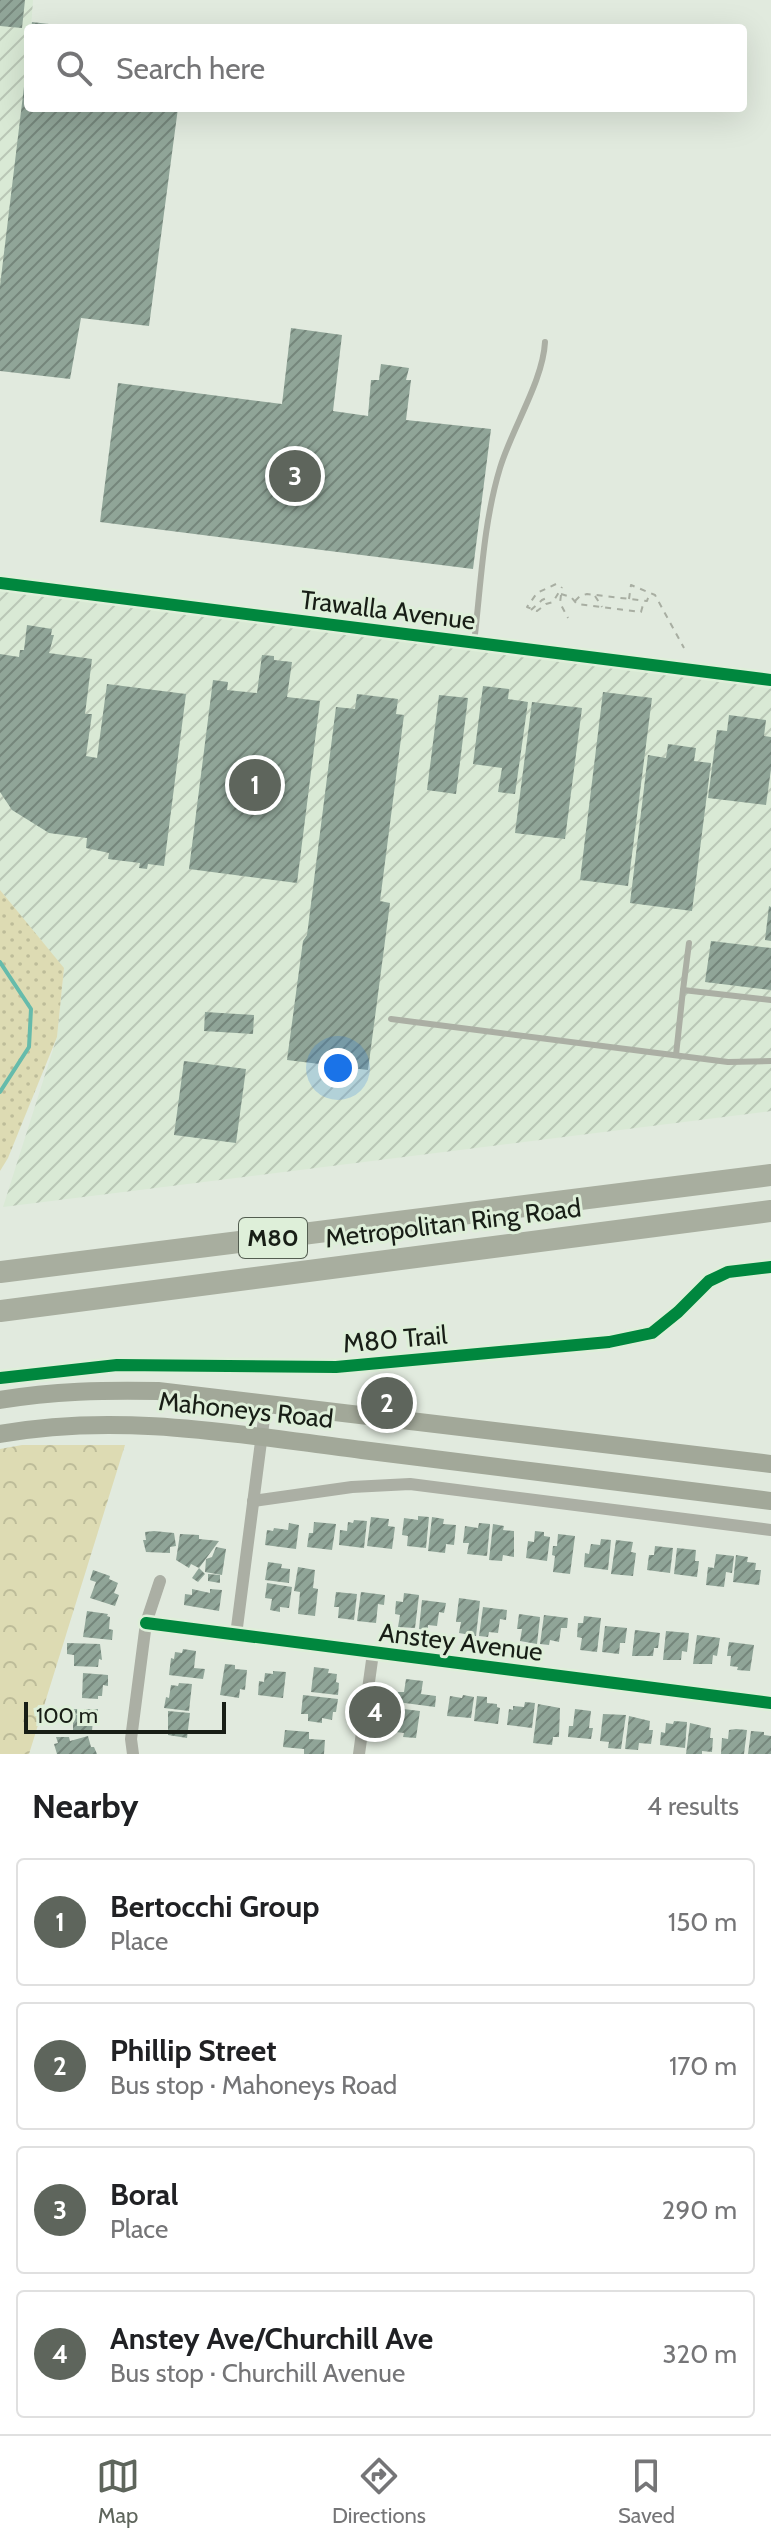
<!DOCTYPE html>
<meta charset="utf-8">
<style>
:root{--surface:#fff;--page:#f2f2f2;--text:#202124;--muted:#757577;--line:#e0e0e0;--accent:#5e655c}
body{margin:0;font-family:Cabin,sans-serif;background:var(--page);color:var(--text)}
.scale{position:absolute;left:24px;bottom:20px;width:202px;box-sizing:border-box;padding-left:8px;border:4px solid #181e16;border-top:0;font-size:22px;line-height:28px;white-space:nowrap;color:#181e16;-webkit-text-stroke:6px #deefd9;paint-order:stroke}
.you{position:absolute;left:338px;top:1068px;width:28px;height:28px;margin:-20px;border:6px solid #fff;border-radius:50%;background:#1a73e8;box-shadow:0 0 0 12px #1a73e833}
.badge{display:grid;place-items:center;width:52px;height:52px;border-radius:50%;background:var(--accent);color:#fff;font-size:26px;font-weight:700}
.pin{position:absolute;translate:-50% -50%;border:4px solid #fff;box-shadow:0 2px 8px #0006}
.list{margin:0;padding:0;list-style:none}
h2{display:flex;justify-content:space-between;align-items:center;height:104px;margin:0;padding:0 32px;font-size:34px}
h2 small{font-size:26px;font-weight:400;color:var(--muted)}
.list li{display:grid;grid-template-columns:52px 1fr auto;gap:24px;align-items:center;box-sizing:border-box;height:128px;margin:0 16px 16px;padding:0 16px;border:2px solid var(--line);border-radius:8px}
.list b{display:block;font-size:30px;white-space:nowrap}
.list p{margin:0;font-size:26px;white-space:nowrap;color:var(--muted)}
.list em{font-size:26px;font-style:normal;color:var(--muted)}
.icon{flex:none;width:44px;height:44px;fill:none;stroke:currentColor;stroke-width:2;stroke-linecap:round;stroke-linejoin:round}
.map{position:relative;flex:none;width:771px;height:1754px;overflow:hidden}
.search{position:absolute;background:var(--surface);box-shadow:0 8px 32px #0002;left:24px;right:24px;top:24px;height:88px;display:flex;align-items:center;gap:20px;box-sizing:border-box;padding:0 28px;border-radius:8px;color:var(--muted);font-size:30px}
.sheet{height:680px;background:var(--surface)}
nav{display:flex;justify-content:space-around;align-items:center;box-sizing:border-box;height:112px;border-top:2px solid var(--line);background:var(--surface);font-size:22px;color:var(--muted)}
nav a{display:grid;justify-items:center;gap:4px}
nav .on{color:var(--accent)}
.map>svg:first-child{display:block}
</style>
<div class="map">
<svg width="771" height="1754" viewBox="0 0 771 1754">
<defs>
<pattern id="industrial-furrows" width="10" height="10" patternUnits="userSpaceOnUse" patternTransform="scale(2)"><rect width="10" height="10" fill="#d9e9d5"/><path d="M-1 1l2-2M0 10L10 0M9 11l2-2" fill="none" stroke="#bac7b6"/></pattern>
<pattern id="grass-dots" width="8" height="8" patternUnits="userSpaceOnUse" patternTransform="scale(2)"><rect width="8" height="8" fill="#dddbb3"/><path d="M2 2h.1M6 6h.1" fill="none" stroke="#bdbc99" stroke-width="1.8" stroke-linecap="round"/></pattern>
<pattern id="park-crowns" width="20" height="18" patternUnits="userSpaceOnUse" patternTransform="scale(2)"><rect width="20" height="18" fill="#dddbb3"/><path d="M2 6a3 3 0 1 1 6 0M12 15a3 3 0 1 1 6 0" fill="none" stroke="#bdbc99"/></pattern>
<pattern id="building-hatch" width="6" height="6" patternUnits="userSpaceOnUse" patternTransform="scale(2)"><rect width="6" height="6" fill="#90a598"/><path d="M-1 1l2-2M0 6l6-6M5 7l2-2" fill="none" stroke="#75867b"/></pattern>
</defs>
<rect width="100%" height="100%" fill="#e1eade"/>
<g fill="url(#industrial-furrows)">
<path d="M0,0H33L31,28H28V63L0,360Z"/>
<path d="M0,583L771,678V1111L3,1207L57,1037L64,969L0,890Z"/>
</g>
<path fill="url(#grass-dots)" d="M0,890L64,968L57,1037L8,1158L0,1171Z"/>
<path fill="url(#park-crowns)" d="M22,1445H125L29,1754H0V1449Z"/>
<g fill="none" stroke-linecap="round" stroke-linejoin="round">
<path stroke="#66bbab" stroke-width="4" d="M0,962L31,1009L29,1047L0,1092"/>
</g>
<g fill="url(#building-hatch)">
<path d="M0,0H25L22,28L0,26Z"/>
<path d="M32,22L66,26V28H31Z"/>
<path d="M26,70H28V108H178L149,326L81,318L70,379L0,371V286Z"/>
<path d="M291,328L342,335L333,411L368,416L371,380H379L381,364L409,368L406,380H411L406,420L491,429L473,569L100,522L118,383L282,404Z"/>
<path d="M27,625L52,629L51,635H54L49,653L92,659L85,714H92L86,756L97,758L107,684L186,694L164,866L148,864L147,869L139,868L140,863L108,859L109,853L86,848L87,838L49,833L12,810L0,792V654L19,657L20,650H24Z"/>
<path d="M262,655L274,656V660L292,662L287,697L320,701L297,883L189,869L213,680L228,682L227,690L257,693Z"/>
<path d="M483,686L509,689L508,699L528,702L515,794L498,792L502,768L473,764Z"/>
<path d="M603,692L652,698L628,886L580,880Z"/>
<path d="M357,694L398,699L396,714L404,715L380,901L390,903L368,1070L287,1060L303,941L307,935L336,707L355,709Z"/>
<path d="M439,695L468,698L456,794L427,790Z"/>
<path d="M532,702L582,708L565,839L515,833Z"/>
<path d="M729,715L766,720L764,736L771,737V769L766,805L708,798L717,730L727,731Z"/>
<path d="M668,744L696,748L694,761L711,763L692,911L630,903L648,755L666,758Z"/>
<path d="M769,906L771,907V941L765,940Z"/>
<path d="M711,941L771,948V990L705,982Z"/>
<path d="M205,1012L254,1015L253,1034L204,1031Z"/>
<path d="M184,1061L246,1069L236,1143L174,1135Z"/>
<path d="M418,1516L429,1517L426,1548L407,1546L408,1536L402,1535L404,1518L418,1520Z"/>
<path d="M371,1517L389,1519L388,1526L395,1527L392,1549L367,1546Z"/>
<path d="M432,1517L444,1519L443,1524L456,1525L454,1545L446,1544L445,1553L428,1551Z"/>
<path d="M354,1520L367,1521L364,1548L339,1545L340,1530L347,1531L348,1522L353,1523Z"/>
<path d="M314,1522L336,1524L332,1550L307,1547L309,1533H313Z"/>
<path d="M289,1523L299,1525L296,1549L265,1545L267,1530L273,1531L274,1528L288,1530Z"/>
<path d="M479,1523L490,1524L487,1556L467,1554L469,1543H463L465,1526L478,1528Z"/>
<path d="M493,1524L504,1526L503,1530L514,1531V1557L503,1555L502,1561L489,1560Z"/>
<path d="M154,1531L174,1533L176,1546L170,1547V1553L146,1552L143,1540H146L145,1532Z"/>
<path d="M535,1531L544,1532V1536L550,1537L547,1561L526,1558L528,1541L534,1542Z"/>
<path d="M180,1534L199,1535V1539L219,1541L199,1568L191,1564L189,1568L176,1560Z"/>
<path d="M558,1534L575,1536L570,1574L553,1572L555,1556L552,1555L553,1546H557Z"/>
<path d="M601,1539L611,1540L608,1570L584,1567L585,1553L589,1554L591,1544L600,1545Z"/>
<path d="M616,1540L633,1542L631,1552L636,1553L633,1576L611,1574Z"/>
<path d="M655,1546L673,1548L670,1573L647,1570L649,1555H654Z"/>
<path d="M216,1547L226,1549L222,1575L205,1572L206,1559L212,1557Z"/>
<path d="M677,1548L696,1550L695,1561H699L697,1577L674,1574Z"/>
<path d="M716,1554L734,1556L732,1573L726,1572L724,1587L706,1585L708,1567L714,1568Z"/>
<path d="M736,1555L748,1557L747,1562L756,1563L755,1570H761L759,1585L733,1582Z"/>
<path d="M268,1562L282,1564L281,1568L290,1569L289,1583L265,1580Z"/>
<path d="M298,1567L315,1570L313,1588L318,1589L315,1616L298,1614L300,1592L294,1591Z"/>
<path d="M199,1568L205,1574L198,1582L192,1578Z"/>
<path d="M93,1570L110,1576L109,1579L118,1583L114,1593L119,1595L115,1606L90,1598L96,1582L90,1580Z"/>
<path d="M208,1574L220,1575V1583L208,1581Z"/>
<path d="M267,1583L292,1587L289,1608L280,1607V1612L270,1610L272,1599L265,1598Z"/>
<path d="M192,1589L210,1593V1589L222,1590L219,1611L184,1605L185,1594L192,1595Z"/>
<path d="M336,1592L357,1594L354,1620L338,1618L339,1607H334Z"/>
<path d="M361,1592L385,1595L384,1605L378,1604L376,1623L357,1621Z"/>
<path d="M404,1593L419,1595L415,1628L398,1627L400,1615L395,1614L396,1601L403,1602Z"/>
<path d="M459,1598L480,1601L476,1636L459,1633L461,1622H456Z"/>
<path d="M422,1600L446,1603L444,1613L439,1612L437,1626L428,1625V1630L419,1629Z"/>
<path d="M483,1607L507,1610L506,1620L500,1619L498,1633L489,1632L488,1637L479,1636Z"/>
<path d="M87,1611L108,1614L107,1616L110,1617L109,1629L113,1630L112,1640L83,1637Z"/>
<path d="M519,1614L540,1617L537,1644L520,1641L522,1629H517Z"/>
<path d="M544,1615L568,1618L567,1628H561L559,1642L550,1640L549,1645L540,1644Z"/>
<path d="M584,1616L601,1618L597,1652L580,1650L582,1638L577,1637L578,1623H583Z"/>
<path d="M605,1626L627,1628L625,1643H620L619,1654L602,1652Z"/>
<path d="M635,1630L660,1633L658,1648H654L653,1656H632Z"/>
<path d="M666,1631L689,1633L687,1652L682,1651L681,1660H663Z"/>
<path d="M697,1635L720,1638L717,1656L713,1655L712,1664H693Z"/>
<path d="M729,1642L754,1645L750,1671L737,1670L738,1667L730,1666L731,1656H727Z"/>
<path d="M67,1643L100,1644L102,1660L99,1659L98,1667L74,1666V1655L67,1654Z"/>
<path d="M183,1649L196,1651L194,1668L205,1669L203,1679L169,1675L171,1658L174,1659L175,1652L182,1653Z"/>
<path d="M225,1664L235,1665V1669L247,1670L245,1690L240,1689L239,1698L220,1695Z"/>
<path d="M314,1667L329,1669L328,1673L337,1674L336,1682L339,1683L338,1695L311,1692Z"/>
<path d="M273,1671L286,1672L283,1698L258,1695L259,1681L264,1682L265,1673L273,1674Z"/>
<path d="M83,1673L108,1675V1686L103,1685L102,1696H98V1699L82,1698Z"/>
<path d="M406,1679L423,1681L421,1694L436,1696L435,1707L397,1702L398,1692H404Z"/>
<path d="M179,1683L192,1684L189,1711L164,1708L166,1697L169,1698L171,1685L178,1686Z"/>
<path d="M303,1695L338,1699L336,1712H333L332,1720L322,1718V1723L308,1721V1714H301Z"/>
<path d="M463,1695L474,1697L471,1718L447,1716L450,1696L462,1698Z"/>
<path d="M477,1696L487,1697V1703L497,1704V1707L500,1708L498,1724L474,1721Z"/>
<path d="M525,1702L535,1703L532,1728L507,1725L509,1709L513,1710V1706L524,1707Z"/>
<path d="M538,1704L560,1708L559,1737H553L552,1745L533,1743Z"/>
<path d="M395,1708L420,1711L416,1738L403,1737L404,1733L396,1732L398,1719L394,1718Z"/>
<path d="M73,1709H98V1720H93L92,1731H89V1734H73Z"/>
<path d="M575,1709L591,1711L589,1728H593L591,1739L568,1737L569,1726H573Z"/>
<path d="M168,1711L190,1713L187,1738L168,1735Z"/>
<path d="M603,1714L626,1715L621,1749L608,1748L609,1742L600,1741Z"/>
<path d="M629,1716L650,1721L649,1730H653L651,1744L639,1743L638,1750L625,1749Z"/>
<path d="M674,1721L687,1722L685,1748L660,1745L661,1732L665,1733L666,1723L673,1724Z"/>
<path d="M690,1723L711,1728L710,1738H713L712,1752L702,1751V1754H686Z"/>
<path d="M736,1729L747,1730L744,1754H721L722,1738L728,1739L729,1730Z"/>
<path d="M285,1730L309,1732V1739L325,1740L324,1754H304V1749L283,1747Z"/>
<path d="M751,1731L764,1732V1735L771,1736V1754H748Z"/>
<path d="M88,1736L91,1747H94L97,1754H57L54,1744L58,1743L56,1737H69L70,1741Z"/>
</g>
<g fill="none" stroke-linecap="round" stroke-linejoin="round">
<g stroke="#a8aea2" stroke-width="2" stroke-dasharray="6 6" stroke-linecap="butt">
<path d="M556,584L537,593L527,607L537,611L546,604L553,602L562,587"/>
<path d="M561,594L571,597L577,604L641,612L644,601"/>
<path d="M561,595L560,603L568,618"/>
<path d="M595,596L602,607"/>
<path d="M629,599L631,585L655,595L684,648"/>
<path d="M575,601L580,596L587,594L647,601L649,595"/>
<path d="M531,610L542,600L549,597"/>
</g>
<g stroke="#abafa4" stroke-width="6">
<path d="M474,643C481,585 483,524 500,468C512,428 543,381 545,342"/>
<path d="M683,990L689,943"/>
<path d="M391,1019L728,1062L771,1061"/>
<path d="M676,1055L683,990L771,1000"/>
</g>
<g stroke="#abafa4" stroke-width="12">
<path d="M0,583L771,680"/>
<path d="M253,1501L352,1487L410,1484L771,1530"/>
<path d="M146,1623L771,1703"/>
<path d="M236,1635L266,1403"/>
<path d="M133,1754L131,1739L146,1623L160,1581"/>
<path d="M359,1754L373,1653"/>
</g>
<g stroke="#a2a899" stroke-width="18">
<path d="M0,1400C53,1391 104,1390 158,1391L771,1464"/>
<path d="M0,1434C121,1412 242,1435 362,1450C498,1467 635,1484 771,1501"/>
</g>
<g stroke="#a8ae9f" stroke-width="22">
<path d="M0,1272L771,1175"/>
<path d="M0,1311L771,1211"/>
</g>
<g stroke="#deefd9" stroke-width="17">
<g id="cycleway">
<path d="M0,583L771,680"/>
<path d="M0,1378L117,1365L336,1367L609,1342L652,1333L678,1312L709,1281L728,1272L771,1267"/>
<path d="M146,1623L771,1703"/>
</g>
</g>
<use href="#cycleway" stroke="#00873e" stroke-width="12"/>
</g>
<g text-anchor="middle" stroke-width="6" stroke-linejoin="round" paint-order="stroke">
<rect fill="#deefd9" stroke="#535d50" stroke-width="2" x="239" y="1218" width="68" height="40" rx="6"/>
<g font-size="24" font-weight="bold" fill="#181e16">
<text x="273" y="1246">M80</text>
</g>
<g font-size="26" fill="#181e16" stroke="#deefd9">
<text transform="translate(388 610) rotate(7)" y="9">Trawalla Avenue</text>
<text transform="translate(453 1223) rotate(-7)" y="9">Metropolitan Ring Road</text>
<text transform="translate(395 1339) rotate(-5)" y="9">M80 Trail</text>
<text transform="translate(246 1410) rotate(6)" y="9">Mahoneys Road</text>
<text transform="translate(461 1642) rotate(7)" y="9">Anstey Avenue</text>
</g>
</g>
</svg>
<div class="scale">100 m</div>
<div class="you"></div>
<div class="pin badge" style="left:255px;top:785px">1</div>
<div class="pin badge" style="left:387px;top:1403px">2</div>
<div class="pin badge" style="left:295px;top:476px">3</div>
<div class="pin badge" style="left:375px;top:1712px">4</div>
<div class="search"><svg class="icon" aria-label="search" viewBox="0 0 24 24"><circle cx="10" cy="10" r="6"/><path d="M15 15l6 6"/></svg>Search here</div>
</div>
<section class="sheet">
<h2>Nearby<small>4 results</small></h2>
<ul class="list">
<li><span class="badge">1</span><div><b>Bertocchi Group</b><p>Place</p></div><em>150 m</em></li>
<li><span class="badge">2</span><div><b>Phillip Street</b><p>Bus stop · Mahoneys Road</p></div><em>170 m</em></li>
<li><span class="badge">3</span><div><b>Boral</b><p>Place</p></div><em>290 m</em></li>
<li><span class="badge">4</span><div><b>Anstey Ave/Churchill Ave</b><p>Bus stop · Churchill Avenue</p></div><em>320 m</em></li>
</ul>
</section>
<nav>
<a class="on"><svg class="icon" aria-label="map" viewBox="0 0 24 24"><path d="M3 6l6-2 6 2 6-2v14l-6 2-6-2-6 2zM9 4v14M15 6v14"/></svg>Map</a>
<a><svg class="icon" aria-label="directions" viewBox="0 0 24 24"><path d="M12 3l9 9-9 9-9-9zM9 14v-3h6M13 9l2 2-2 2"/></svg>Directions</a>
<a><svg class="icon" aria-label="saved" viewBox="0 0 24 24"><path d="M7 4h10v16l-5-4-5 4z"/></svg>Saved</a>
</nav>
